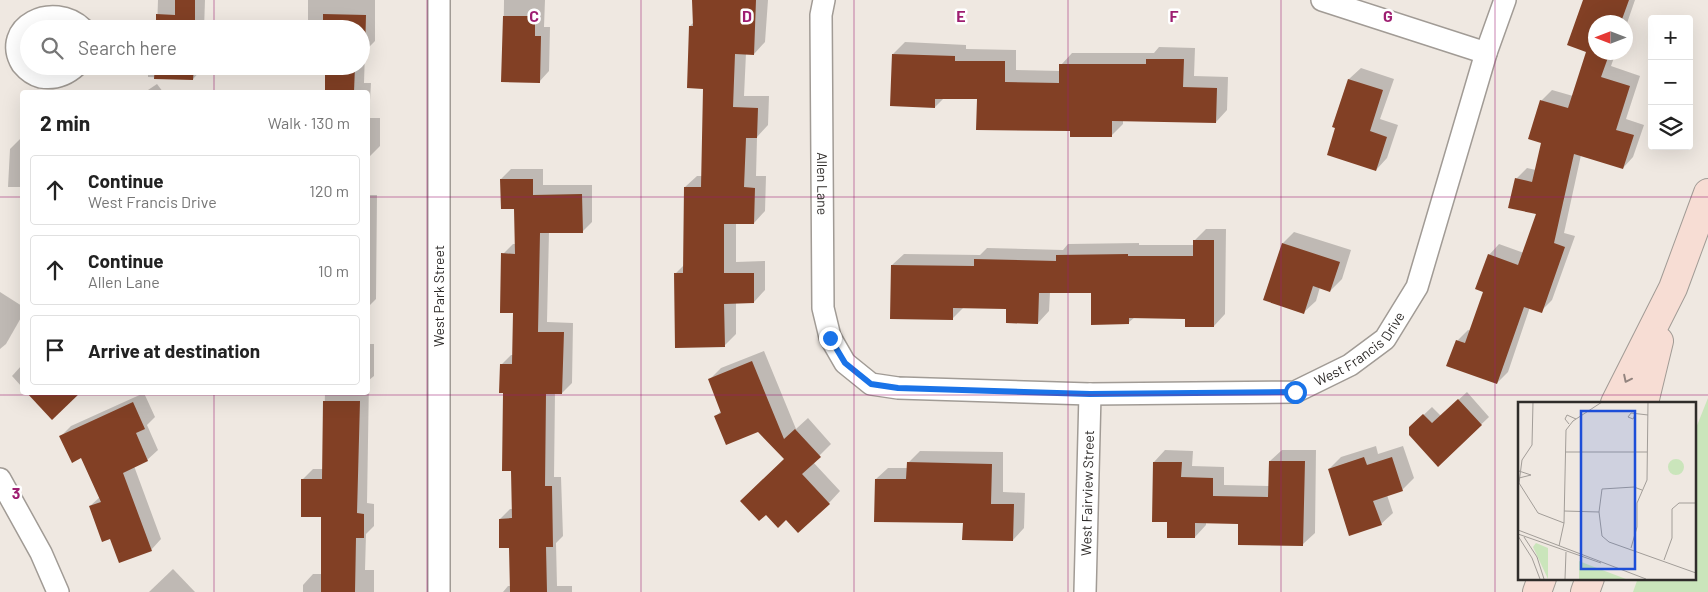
<!DOCTYPE html>
<meta charset="utf-8">
<style>
:root{--surface:#fff;--page:#f6f6f6;--text:#222;--muted:#767676;--line:#e0e0e0}
body{margin:0;font-family:Barlow,sans-serif;background:var(--page);color:var(--text)}
.controls{position:absolute;right:15px;top:15px;display:grid;overflow:hidden;border-radius:5px;box-shadow:0 5px 20px #0002}
.controls button{width:45px;height:45px;display:grid;place-items:center;padding:0;border:0;border-bottom:1px solid var(--line);background:var(--surface);color:var(--text);font:25px sans-serif}
.compass{position:absolute;left:1588px;top:15px;width:45px;height:45px;border-radius:50%;background:var(--surface);box-shadow:0 5px 20px #0002;rotate:270deg}
.stop{position:absolute;width:15px;height:15px;margin:-11px;border:4px solid #1a73e8;border-radius:50%;background:#fff}
.stop.end{background:#1a73e8;border-color:#fff;box-shadow:0 1px 5px #0008}
.list{margin:0;padding:0;list-style:none}
h2{display:flex;justify-content:space-between;align-items:center;height:65px;margin:0;padding:0 20px;font-size:21px}
h2 small{font-size:16px;font-weight:400;color:var(--muted)}
.list li{display:grid;grid-template-columns:32px 1fr auto;gap:15px;align-items:center;box-sizing:border-box;height:70px;margin:0 10px 10px;padding:0 10px;border:1px solid var(--line);border-radius:5px}
.list b{display:block;font-size:19px;white-space:nowrap}
.list p{margin:0;font-size:16px;white-space:nowrap;color:var(--muted)}
.list em{font-size:16px;font-style:normal;color:var(--muted)}
.icon{flex:none;width:28px;height:28px;fill:none;stroke:currentColor;stroke-width:2;stroke-linecap:round;stroke-linejoin:round}
.map{position:relative;flex:none;width:1708px;height:592px;overflow:hidden}
.search{position:absolute;background:var(--surface);box-shadow:0 5px 20px #0002;left:20px;top:20px;width:350px;height:55px;display:flex;align-items:center;gap:12px;box-sizing:border-box;padding:0 18px;border-radius:28px;color:var(--muted);font-size:19px}
.panel{position:absolute;background:var(--surface);box-shadow:0 5px 20px #0002;left:20px;top:90px;width:350px;height:305px;border-radius:5px}
.map>svg:first-child{display:block}
</style>
<div class="map">
<svg width="1708" height="592" viewBox="0 0 1708 592">
<rect width="100%" height="100%" fill="#efe8e1"/>
<path fill="#cae5bb" d="M1708,398V592H1633L1638,578H1694V433Z"/>
<g fill="#0003">
<path d="M158,0H205L204,29H157Z"/>
<path d="M308,0H375V41L365,51L364,83H371L369,118H380V146L369,157L368,195H377L376,299L368,307V92H326L327,72L323,66H361V29H308Z"/>
<path d="M504,0H545L544,27H550L549,71L539,82L503,81Z"/>
<path d="M693,0H768L765,42L754,54L746,53L744,96H769L768,125L757,137L756,176H766L765,211L754,223H736V262L765,261V290L754,302H736V334L724,346L675,274L685,264V187L697,176H702L704,87L690,26L694,22Z"/>
<path d="M1584,0H1635L1626,26V22H1596V52H1616L1611,66L1640,76L1626,119L1644,125L1633,157L1623,168L1581,155L1564,233L1575,236L1552,300L1541,311L1530,307L1508,372L1497,383L1457,341L1468,330L1471,331L1485,291L1489,255L1499,244L1524,253L1538,213L1516,179L1527,168L1536,170L1542,142L1529,138L1542,100L1552,90L1573,96L1588,51Z"/>
<path d="M905,42L966,45V49L1016,50V70L1061,71V65L1072,53H1154L1159,47L1195,48L1194,76L1228,77L1227,110L1216,122L1123,120V124L1111,136L1071,130L978,98H944L935,107L893,54Z"/>
<path d="M148,66H203V68L193,79L148,77Z"/>
<path d="M1361,68L1394,79L1380,119L1398,125L1387,158L1376,170L1337,128L1334,127L1349,79Z"/>
<path d="M157,84L163,92H145Z"/>
<path d="M21,138H22V213H20L21,187H8L10,149Z"/>
<path d="M511,169H543V185H592V222L582,232H549L547,322L573,323L572,383L562,393H555L554,477H561L563,536L556,543L557,586H572V592H503L508,586H511V547L500,519L510,509H513L512,470L501,365L511,355H513L514,312L503,254L513,244H516L515,208L501,179Z"/>
<path d="M1206,229H1226L1225,314L1214,326L1186,318L1135,317L1128,323L1092,292H1050L1049,311L1038,323L1008,308L964,307L952,319L892,265L904,254L980,255L987,248L1063,250L1068,244L1139,243V245H1194V241Z"/>
<path d="M1294,232L1351,250L1342,279L1330,291L1320,287L1316,301L1304,312L1283,243Z"/>
<path d="M0,292L22,306V316L6,344L0,349Z"/>
<path d="M368,344H374V376L369,380L367,503L374,504V526L366,534L365,570H374V592H303V585L313,574H322V516L303,479L313,469H323L325,392H368Z"/>
<path d="M764,351L796,429L808,418L831,444L813,462L840,491L829,503L759,431L715,417L722,410L709,380L721,368Z"/>
<path d="M22,365V387L12,376Z"/>
<path d="M1467,392L1489,417L1438,465L1410,428L1432,407L1441,416Z"/>
<path d="M144,393L155,417L147,425L158,450L147,460L134,466L161,539L151,550L111,538L90,506L100,497L82,457L61,436L71,426Z"/>
<path d="M1376,446L1378,454L1403,446L1414,478L1402,490L1387,495L1393,513L1381,524L1329,469L1341,457Z"/>
<path d="M1165,450L1193,451L1192,466L1224,467V485L1269,486L1270,461L1282,450H1316L1315,533L1303,544L1240,522H1206V525L1195,537L1168,521L1154,462Z"/>
<path d="M920,451L1003,452V492L1025,493L1024,528L1013,540L964,522L876,479L888,468H908V463Z"/>
<path d="M173,569L195,592H149Z"/>
</g>
<g fill="#824025">
<path d="M175,0H195V29H156V14L175,15Z"/>
<path d="M692,0H756L754,55L735,54L733,107L758,108L757,138H746L744,187L755,188L754,224H724V273H754V303L724,304L725,347L675,348L674,273H683L684,187H701L703,89L687,88L689,26H693Z"/>
<path d="M1583,0H1629L1621,22H1596V52H1610L1601,77L1630,86L1616,130L1634,135L1623,169L1574,154L1554,243L1565,247L1542,313L1524,307L1497,384L1446,366L1456,340L1465,343L1483,292L1475,289L1488,254L1518,265L1536,214L1508,208L1515,178L1532,182L1541,143L1528,139L1540,100L1568,108L1586,52L1567,45Z"/>
<path d="M323,14L366,15L365,53L361,52V29H323Z"/>
<path d="M503,16H535V36H541L540,83L501,82Z"/>
<path d="M892,54L955,56V61H1005V82L1059,83V64H1146V59H1184L1183,87L1217,88L1216,123L1112,121V137H1070V131L976,130L977,99H935V108L890,106Z"/>
<path d="M155,66H194L193,80L154,79Z"/>
<path d="M322,66H355L354,92H325V74H321Z"/>
<path d="M1348,79L1383,90L1370,131L1387,137L1376,171L1327,155L1335,128L1332,127Z"/>
<path d="M500,179H533V195L582,194L583,233H540L538,332H564L562,394H546L545,486H552L553,547H546L547,592H510L509,548H499V519L512,518L511,471H502L503,393H499L500,364H512L513,313H500L501,253L515,254L514,209H501Z"/>
<path d="M1193,240H1214V327H1185V319L1129,318V324L1091,325V293H1039L1038,324L1006,323V309L953,308V320L890,319L891,265L974,266V259L1056,261V255L1128,254V256H1193Z"/>
<path d="M1282,243L1340,262L1330,292L1313,286L1304,314L1263,300Z"/>
<path d="M752,361L784,439L795,429L821,457L802,474L830,504L798,533L786,520L778,528L766,515L759,521L740,501L784,459L758,432L726,445L714,416L721,413L708,379Z"/>
<path d="M26,392H81L52,420Z"/>
<path d="M1458,399L1482,425L1438,467L1409,435V427L1423,414L1432,423Z"/>
<path d="M323,401H360L357,513L364,514V538H356L355,592H321V517H301V479H322Z"/>
<path d="M133,402L145,429L136,433L148,461L123,473L152,551L119,563L110,539L102,542L89,506L101,502L81,458L72,463L59,436Z"/>
<path d="M1364,457L1367,465L1392,457L1403,491L1373,501L1382,525L1349,536L1328,469Z"/>
<path d="M1269,461H1305L1303,546L1238,545V524L1195,523V538H1167V522H1152L1153,462H1182L1181,477L1213,478V496L1268,497Z"/>
<path d="M907,462L992,464L991,504H1014L1013,541L962,540L963,523L874,522L875,479H906Z"/>
</g>
<g fill="none" stroke-linecap="round" stroke-linejoin="round">
<g stroke="#a19b95" stroke-width="24">
<g id="street">
<path id="s1" d="M824,0L821,15L823,308L830,337L845,363L871,384L898,388L1090,394L1295,392L1350,365L1385,339L1417,287L1486,53L1505,0"/>
<path d="M1322,0L1486,53"/>
<path d="M76,66C65,76 54,79 41,77C33,75 27,70 22,64C0,27 53,0 83,29"/>
<path d="M0,479L41,553L58,592"/>
<path d="M439,592V0"/>
<path id="s2" d="M1085,592L1090,394"/>
</g>
</g>
<g stroke="#a19b95" stroke-width="30">
<g id="secondary">
<path d="M1615,403L1673,288L1708,193"/>
<path d="M1644,403L1659,341"/>
<path d="M1537,592L1542,578"/>
<path d="M1585,592L1590,578"/>
</g>
</g>
<use href="#street" stroke="#fff" stroke-width="21"/>
<use href="#secondary" stroke="#f7ddd4" stroke-width="28"/>
</g>
<defs><path id="oneway-chevron" d="M-2-3.5L2.5 0L-2 3.5" fill="none" stroke-width="1.6" stroke-linecap="round" stroke-linejoin="round" transform="scale(1.25)"/></defs>
<use stroke="#93847f" href="#oneway-chevron" transform="translate(1627 379) rotate(116)"/>
<g fill="none" stroke-linecap="round" stroke-linejoin="round">
<path stroke="#1a73e8" stroke-width="6" d="M830,338L845,363L871,384L898,388L1090,394L1295,392"/>
</g>
<path fill="none" stroke="#9e1e71" stroke-width="1" stroke-opacity="0.55" d="M214,0V29M427,0V592M641,0V592M854,0V592M1068,0V592M1281,0V592M1495,0V592M214,66V92M0,197H22M368,197H1708M214,392V592M0,395H1708"/>
<g text-anchor="middle" stroke-width="5" stroke-linejoin="round" paint-order="stroke">
<g font-size="14" fill="#2f2c2a" stroke="#fff">
<text dy="5" stroke="none"><textPath href="#s1" startOffset="184">Allen Lane</textPath></text>
<text transform="translate(439 296) rotate(-90)" y="5">West Park Street</text>
<text dy="5" stroke="none"><textPath href="#s1" startOffset="905">West Francis Drive</textPath></text>
<text dy="5" stroke="none"><textPath href="#s2" startOffset="99">West Fairview Street</textPath></text>
</g>
</g>
<g transform="translate(1518 402)">
<rect width="178" height="178" fill="#efe8e1"/>
<path d="M150 65a8 8 0 1 1 16 0a8 8 0 1 1-16 0ZM18,141L30,146V177L15,145ZM61,159L71,163L108,177H61Z" fill="#cae5bb"/>
<path fill="none" stroke="#a29d98" stroke-width="1" d="M15,0L14,43L4,58L1,81L20,111L46,121M117,13L115,17L110,15L113,11L130,13M51,22L47,17L49,13L58,17M47,50H129M1,76L13,73L1,69M124,88L116,85L84,87L81,110L84,134L91,140L178,171M46,109L81,110M0,128L128,177M0,132L83,161M0,134L14,156L22,177M6,135L19,155L26,177M41,144L46,121L48,28L55,19L84,0M113,146L119,125V101L129,78L130,0M146,158L154,136V107L161,101H178M47,177L48,150"/>
<path fill="#1d4ed8" fill-opacity="0.15" stroke="#1d4ed8" stroke-width="2.5" d="M63,9H117V167H63Z"/>
<rect width="178" height="178" fill="none" stroke="#2f2c2a" stroke-width="2.5"/>
</g>
<g font-size="16" text-anchor="middle" font-weight="bold" fill="#9e1e71" stroke="#fff" stroke-width="5" stroke-linejoin="round" paint-order="stroke">
<text x="534" y="22">C</text>
<text x="747" y="22">D</text>
<text x="961" y="22">E</text>
<text x="1174" y="22">F</text>
<text x="1388" y="22">G</text>
<text x="16" y="499">3</text>
</g>
</svg>
<div class="controls">
<button>+</button>
<button>−</button>
<button><svg class="icon" aria-label="layers" viewBox="0 0 24 24"><path d="M12 4l9 5-9 5-9-5zM3 14l9 5 9-5"/></svg></button>
</div>
<svg class="compass" viewBox="-18 -18 36 36"><path d="M0-13l5 13h-10z" fill="#e53935"/><path d="M0 13l5-13h-10z" fill="#767676"/></svg>
<div class="stop" style="left:1295px;top:392px"></div>
<div class="stop end" style="left:830px;top:338px"></div>
<div class="search"><svg class="icon" aria-label="search" viewBox="0 0 24 24"><circle cx="10" cy="10" r="6"/><path d="M15 15l6 6"/></svg>Search here</div>
<section class="panel">
<h2>2 min<small>Walk · 130 m</small></h2>
<ul class="list">
<li><svg class="icon" aria-label="ahead" viewBox="0 0 24 24"><path d="M12 20V5M6 11l6-6 6 6"/></svg><div><b>Continue</b><p>West Francis Drive</p></div><em>120 m</em></li>
<li><svg class="icon" aria-label="ahead" viewBox="0 0 24 24"><path d="M12 20V5M6 11l6-6 6 6"/></svg><div><b>Continue</b><p>Allen Lane</p></div><em>10 m</em></li>
<li><svg class="icon" aria-label="arrive" viewBox="0 0 24 24"><path d="M6 21V4h12l-3 4 3 4H6"/></svg><div><b>Arrive at destination</b></div></li>
</ul>
</section>
</div>
